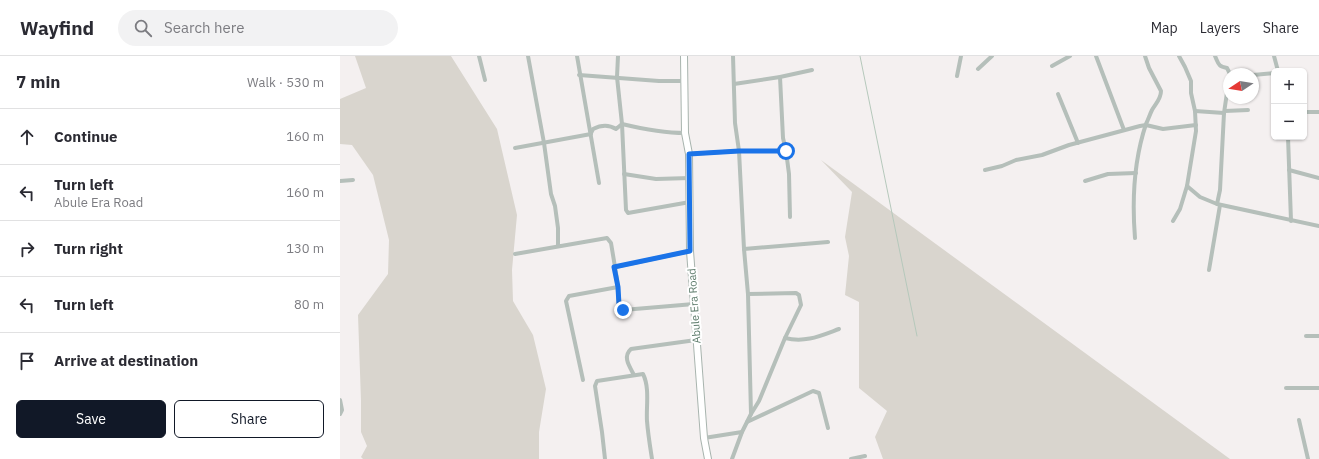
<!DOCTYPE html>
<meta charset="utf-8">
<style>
:root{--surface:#fff;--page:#f2f2f3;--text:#2b2b33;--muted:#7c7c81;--line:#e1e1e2;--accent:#111827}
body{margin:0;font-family:"IBM Plex Sans",sans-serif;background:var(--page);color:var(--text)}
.controls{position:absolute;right:12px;top:12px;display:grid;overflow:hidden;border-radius:6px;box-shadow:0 1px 3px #0004}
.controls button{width:36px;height:36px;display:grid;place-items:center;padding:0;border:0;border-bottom:1px solid var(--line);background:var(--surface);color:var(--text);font:20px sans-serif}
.compass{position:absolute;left:883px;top:12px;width:36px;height:36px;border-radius:50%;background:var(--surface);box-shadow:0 1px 3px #0004;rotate:258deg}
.stop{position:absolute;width:12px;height:12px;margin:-9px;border:3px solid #1a73e8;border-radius:50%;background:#fff}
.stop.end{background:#1a73e8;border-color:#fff;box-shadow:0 1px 4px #0008}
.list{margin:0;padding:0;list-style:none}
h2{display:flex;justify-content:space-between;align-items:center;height:52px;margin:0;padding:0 16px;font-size:17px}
h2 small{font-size:13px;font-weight:400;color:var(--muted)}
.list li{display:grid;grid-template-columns:26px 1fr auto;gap:12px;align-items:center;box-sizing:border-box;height:56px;padding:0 16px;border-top:1px solid var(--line)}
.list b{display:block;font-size:15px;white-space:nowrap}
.list p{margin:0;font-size:13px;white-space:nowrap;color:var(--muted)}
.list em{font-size:13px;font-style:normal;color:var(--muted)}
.actions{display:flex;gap:8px;padding:12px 16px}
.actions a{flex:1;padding:9px 0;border:1px solid var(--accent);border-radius:6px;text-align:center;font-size:14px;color:var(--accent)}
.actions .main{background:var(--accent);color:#fff}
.icon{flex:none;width:22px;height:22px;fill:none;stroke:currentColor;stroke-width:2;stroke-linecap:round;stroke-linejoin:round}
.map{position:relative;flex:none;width:979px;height:403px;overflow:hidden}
header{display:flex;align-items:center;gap:24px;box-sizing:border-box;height:56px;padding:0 20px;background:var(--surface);border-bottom:1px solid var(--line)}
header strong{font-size:19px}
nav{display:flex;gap:22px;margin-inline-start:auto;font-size:14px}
.search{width:280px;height:36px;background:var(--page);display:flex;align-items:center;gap:10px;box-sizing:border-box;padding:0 14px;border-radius:22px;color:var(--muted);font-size:15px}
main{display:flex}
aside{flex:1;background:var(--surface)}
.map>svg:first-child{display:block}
</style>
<header>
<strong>Wayfind</strong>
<div class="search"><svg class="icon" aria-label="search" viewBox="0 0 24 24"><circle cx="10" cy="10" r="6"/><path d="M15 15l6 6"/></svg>Search here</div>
<nav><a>Map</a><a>Layers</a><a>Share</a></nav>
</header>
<main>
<aside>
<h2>7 min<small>Walk · 530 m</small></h2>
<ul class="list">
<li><svg class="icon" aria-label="ahead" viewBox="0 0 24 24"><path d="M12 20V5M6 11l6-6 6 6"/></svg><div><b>Continue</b></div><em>160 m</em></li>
<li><svg class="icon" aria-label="left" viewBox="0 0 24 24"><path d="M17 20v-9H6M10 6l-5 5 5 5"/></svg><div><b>Turn left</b><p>Abule Era Road</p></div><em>160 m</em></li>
<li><svg class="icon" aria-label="right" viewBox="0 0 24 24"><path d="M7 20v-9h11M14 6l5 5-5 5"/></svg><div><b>Turn right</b></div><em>130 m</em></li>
<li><svg class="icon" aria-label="left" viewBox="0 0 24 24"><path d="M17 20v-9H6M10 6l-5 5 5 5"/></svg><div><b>Turn left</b></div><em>80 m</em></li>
<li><svg class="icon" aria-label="arrive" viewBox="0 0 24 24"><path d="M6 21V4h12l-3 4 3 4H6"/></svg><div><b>Arrive at destination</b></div></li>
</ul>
<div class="actions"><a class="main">Save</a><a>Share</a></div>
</aside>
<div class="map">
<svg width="979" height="403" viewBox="0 0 979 403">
<rect width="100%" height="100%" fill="#f4f0f0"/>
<g fill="#d9d5ce">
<path d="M15,0H111L157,73L177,159L172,214L173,245L193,279L206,333L199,376V403H23L21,401L27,390L21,376V345L18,259L48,218L49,184L33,119L12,89L0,88V43L26,32Z"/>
<path d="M481,104L890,403H543L535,381L547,355L519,332V246L505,239L509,200L505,181L512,136Z"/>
</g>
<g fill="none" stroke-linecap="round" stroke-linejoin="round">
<path stroke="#b5c8bb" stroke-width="1" d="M520,0L577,280"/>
<g stroke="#a8b4ae" stroke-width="8">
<path id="secondary" d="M344,0L345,77L349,98L350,195L364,382L368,403"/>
</g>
<g stroke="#b5bfba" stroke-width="4">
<path d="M139,0L145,24"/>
<path d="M188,0L204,87L211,138L215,150L218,172V190"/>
<path d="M237,0L259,127"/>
<path d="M278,0L277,21L282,68L286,154L288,157L350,146"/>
<path d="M756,0L784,74"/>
<path d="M875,0C879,9 878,10 887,12L890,18"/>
<path d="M934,0L938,15"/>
<path d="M712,10L730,0"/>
<path d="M638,13L652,0"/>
<path d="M239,19L319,25H344"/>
<path d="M913,19L934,17"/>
<path d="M617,20L621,0"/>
<path d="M440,21L443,82L446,95L449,118L450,161"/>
<path d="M394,28L440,21L472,14"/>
<path d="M718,38L738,87"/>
<path d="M855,55L884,57"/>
<path d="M885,55L908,54"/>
<path d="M964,56H979"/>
<path d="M251,77L253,73C261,69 268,68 276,73L282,68C303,73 323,77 345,77"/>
<path d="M948,81L951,165"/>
<path d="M175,92L251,78"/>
<path d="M349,98L399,95H446"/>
<path d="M645,114L662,110L676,104L702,99L729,89L800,70L806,69L823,73L856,69"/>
<path d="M949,114L979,122"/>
<path d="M284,118L316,123L350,122"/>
<path d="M0,125L13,124"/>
<path d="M745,125L768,118L796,117"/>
<path d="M847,130L860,141L877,148L979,170"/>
<path d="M877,148L880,134L884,57L889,23"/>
<path d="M833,165L840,153L847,130L856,75L855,55L851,37V25L845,11L839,0"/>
<path d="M795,182C792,145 794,104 806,68C808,64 810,58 812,54C816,47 821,43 821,35L809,12L805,0"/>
<path d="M404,193L488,186"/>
<path d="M175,198L267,182L271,187L277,223L279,249L283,254L354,248"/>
<path d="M275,211L350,195"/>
<path d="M869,214L880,149"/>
<path d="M408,238L456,237L459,239L461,249L445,282L419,345L411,358"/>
<path d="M966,280H979"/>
<path d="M445,282C465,287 480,280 499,273"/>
<path d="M294,319C290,311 282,301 291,293L356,284"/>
<path d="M243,324L226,245L229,240L278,231"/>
<path d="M946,332H979"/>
<path d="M0,344L2,354L0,358"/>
<path d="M959,364L968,403"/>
<path d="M407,366L473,335L479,337L488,372"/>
<path d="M364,382L402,376"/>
<path d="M265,403L262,376L255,330L257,325L303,318C310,332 306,351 307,365C308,378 310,390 312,403"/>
<path d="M392,403L402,376L411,358L408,238L404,193L399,95L395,67L393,0"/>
<path d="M511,403L525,400"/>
</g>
<use href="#secondary" stroke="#fff" stroke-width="6"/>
</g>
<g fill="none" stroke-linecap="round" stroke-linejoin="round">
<path stroke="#1a73e8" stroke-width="5" d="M283,254L279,249L278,231L274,211L350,195L349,98L399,95H446"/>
</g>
<g text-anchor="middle" stroke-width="4" stroke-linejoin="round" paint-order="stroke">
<g font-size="11" fill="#5e7c6c" stroke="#fff">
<text transform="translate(354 250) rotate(-94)" y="4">Abule Era Road</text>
</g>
</g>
</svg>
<div class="controls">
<button>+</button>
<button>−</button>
</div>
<svg class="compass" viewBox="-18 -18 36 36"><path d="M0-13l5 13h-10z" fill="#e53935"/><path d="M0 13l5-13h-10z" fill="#7c7c81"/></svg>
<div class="stop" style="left:446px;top:95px"></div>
<div class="stop end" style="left:283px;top:254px"></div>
</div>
</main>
